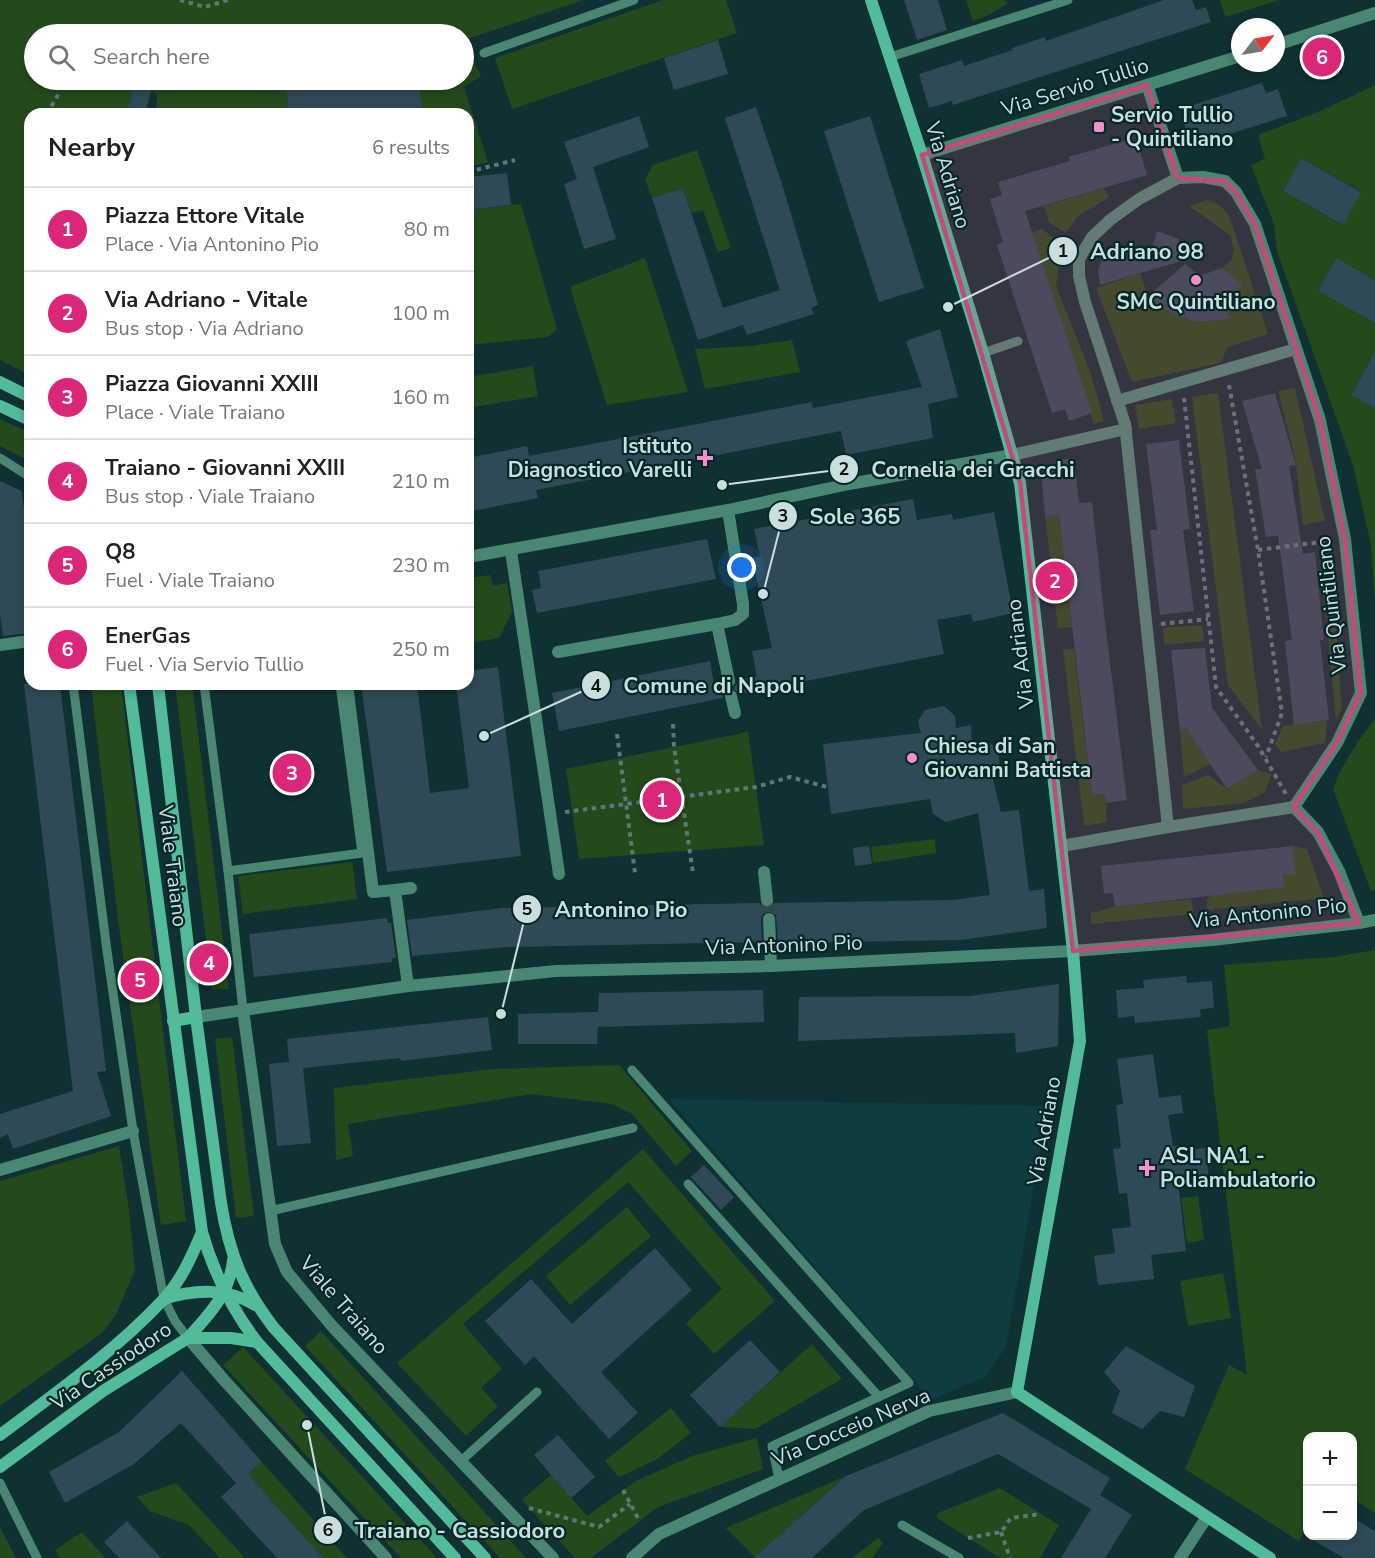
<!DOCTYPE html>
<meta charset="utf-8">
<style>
:root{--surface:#fff;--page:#f2f2f2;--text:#222;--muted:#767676;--line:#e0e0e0;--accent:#db2777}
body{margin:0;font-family:"Nunito Sans",sans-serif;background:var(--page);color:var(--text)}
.controls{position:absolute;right:18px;bottom:18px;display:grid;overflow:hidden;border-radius:12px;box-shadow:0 3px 9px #0003}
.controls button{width:54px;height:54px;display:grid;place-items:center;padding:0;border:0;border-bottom:2px solid var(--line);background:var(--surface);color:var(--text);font:30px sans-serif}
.compass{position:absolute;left:1231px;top:18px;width:54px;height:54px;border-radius:50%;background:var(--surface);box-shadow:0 3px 9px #0003;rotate:59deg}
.you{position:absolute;left:742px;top:568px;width:21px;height:21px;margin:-15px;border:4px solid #fff;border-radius:50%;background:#1a73e8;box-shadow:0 0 0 9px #1a73e833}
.badge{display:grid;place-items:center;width:39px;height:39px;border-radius:50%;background:var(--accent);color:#fff;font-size:20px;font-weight:700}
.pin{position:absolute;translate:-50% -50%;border:3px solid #fff;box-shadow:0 2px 6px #0006}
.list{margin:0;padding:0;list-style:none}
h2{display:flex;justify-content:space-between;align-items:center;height:78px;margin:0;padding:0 24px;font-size:26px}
h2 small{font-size:20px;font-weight:400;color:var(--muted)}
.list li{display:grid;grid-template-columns:39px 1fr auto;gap:18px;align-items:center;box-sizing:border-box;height:84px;padding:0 24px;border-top:2px solid var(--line)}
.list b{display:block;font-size:22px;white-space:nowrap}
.list p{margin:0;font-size:20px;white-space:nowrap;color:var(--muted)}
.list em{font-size:20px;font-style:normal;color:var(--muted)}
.icon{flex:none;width:33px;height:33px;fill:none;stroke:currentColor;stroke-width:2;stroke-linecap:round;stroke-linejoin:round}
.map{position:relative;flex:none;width:1375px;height:1558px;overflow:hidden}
.search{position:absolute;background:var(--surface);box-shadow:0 3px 9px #0003;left:24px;top:24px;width:450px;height:66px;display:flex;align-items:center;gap:15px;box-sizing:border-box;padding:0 21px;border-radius:33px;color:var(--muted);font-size:22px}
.panel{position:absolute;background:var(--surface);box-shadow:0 3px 9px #0003;left:24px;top:108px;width:450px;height:582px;border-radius:18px}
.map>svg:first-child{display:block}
</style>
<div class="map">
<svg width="1375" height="1558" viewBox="0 0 1375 1558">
<rect width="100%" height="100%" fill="#0f3133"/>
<path fill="#0e3d3f" d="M669,1099L1048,1106L1006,1347L985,1377L931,1400Z"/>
<g fill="#244a1b" fill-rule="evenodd">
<path d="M0,0H583L464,40V34H34V80H294L295,88L286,89L289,114H156L157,94L136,85L126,114H30V375L0,360Z"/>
<path d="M663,0H726L737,33L512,109L495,58Z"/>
<path d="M966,0H1005L1007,4L989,15L973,21Z"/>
<path d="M1220,0H1279L1225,17Z"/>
<path d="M473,60L481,76L464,87L488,162L468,167V114H423L419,80H464V64Z"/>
<path d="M1375,85V280L1336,258L1318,291L1375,323V365L1369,362L1351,395L1375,408V601L1371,545L1353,465L1277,251L1274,224L1251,165L1265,159L1258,135L1323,110ZM1301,158L1361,191L1342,225L1283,191Z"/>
<path d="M697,150L731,248L718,252L703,210L692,213L683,188L652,198L645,179L653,165Z"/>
<path d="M1104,188L1109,197L1078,216L1066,233L1049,222L1044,206Z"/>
<path d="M1208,200C1221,205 1226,209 1231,221L1268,334L1228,347L1220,363L1132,382L1096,288L1140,273L1148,296L1167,311L1196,322L1229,319L1223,301L1242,285L1222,268L1231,261L1234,250L1230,235L1189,206Z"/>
<path d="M521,204L557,329L548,337L468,345V210Z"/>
<path d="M1042,229L1062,245L1056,286L1091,374L1104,421L1094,424L1032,232Z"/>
<path d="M645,258L688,392L607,405L570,287Z"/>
<path d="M792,340L800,372L705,389L695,349L751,346Z"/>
<path d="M533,366L538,396L468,408V377Z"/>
<path d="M1295,388L1325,521L1303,525L1295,458L1278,391Z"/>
<path d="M1218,393L1262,730L1228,685L1192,397Z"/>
<path d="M1172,399L1176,423L1139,429L1135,405Z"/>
<path d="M0,419L30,433V461L0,446Z"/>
<path d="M1059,515L1072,627L1058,628L1045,516Z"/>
<path d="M1330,553L1342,708L1336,720L1320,555Z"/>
<path d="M490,575L493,586L507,583L512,612L499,638L468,643V578Z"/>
<path d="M1202,625L1204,641L1164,645L1163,628Z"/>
<path d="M1063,649H1074L1092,795L1105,794L1107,822L1084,826Z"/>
<path d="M91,684H121L186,1221L161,1225L118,920Z"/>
<path d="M175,684H192L229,989H212Z"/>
<path d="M1375,719V890L1371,891L1333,789C1342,764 1358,740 1375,719Z"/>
<path d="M1327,721L1325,743L1281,752L1275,744L1283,726Z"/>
<path d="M1186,728L1210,764L1184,777L1180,731Z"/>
<path d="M748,732L764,845L579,859L566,769Z"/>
<path d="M1258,770L1271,774L1265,792L1244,803L1183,809L1182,785L1208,775L1227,789Z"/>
<path d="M935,839L936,853L873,863L871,847Z"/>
<path d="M1293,846L1307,849L1324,898L1207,910V899L1212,894L1284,887L1283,875L1295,873Z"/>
<path d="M352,862L357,899L243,914L238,876Z"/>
<path d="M1191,899L1194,914L1091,924V913L1115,907Z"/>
<path d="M1375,950V1513L1353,1499L1352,1436H1308L1307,1526L1299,1541L1185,1469L1229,1365L1247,1375L1207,1030L1230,1026L1224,965L1333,957Z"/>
<path d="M232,1037L254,1216L236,1218L215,1039Z"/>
<path d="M619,1065L692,1151L676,1166L631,1113L612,1104L531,1094L348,1124L353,1156L336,1160L334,1088L493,1069Z"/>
<path d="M119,1146L128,1203L135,1270L115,1316L102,1333L0,1406V1181Z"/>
<path d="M643,1149L775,1301L714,1354L686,1323L722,1289L628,1182L463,1324L502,1369L481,1388L498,1406L466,1436L397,1363Z"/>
<path d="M1198,1196L1204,1240L1187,1243L1181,1198Z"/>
<path d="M627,1207L651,1236L570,1305L546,1276Z"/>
<path d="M1223,1273L1231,1318L1188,1326L1180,1281Z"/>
<path d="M321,1331L526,1558H500L305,1346Z"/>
<path d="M812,1344L842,1379L755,1429L720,1427Z"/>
<path d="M243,1347L437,1558H401L223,1365Z"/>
<path d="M671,1408L691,1433L656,1460L619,1477L605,1461Z"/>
<path d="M757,1438L763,1469L658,1507L591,1558H575L522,1500L551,1475L587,1516L636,1481L692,1456Z"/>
<path d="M262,1462L347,1558H323L248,1474Z"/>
<path d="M846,1476L755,1557L726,1528Z"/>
<path d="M176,1483L245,1558H220L189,1525L150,1511L137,1497Z"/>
<path d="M1000,1488L1059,1525L1040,1558H1000L937,1518L938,1513Z"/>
<path d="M0,1527L16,1558H0Z"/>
<path d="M82,1532L105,1558H59L55,1550Z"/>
<path d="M878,1538L883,1543L872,1558H852Z"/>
</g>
<g fill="#2f4a56">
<path d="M904,0H938L947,30L917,40Z"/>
<path d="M1164,0H1192L1196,10L1206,7L1211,22L953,105L952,101L929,108L919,74L962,60L964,66L1013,50L1012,48L1045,37L1046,41Z"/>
<path d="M718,40L728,74L674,90L664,58Z"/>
<path d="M371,80H419L423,114H289L286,89Z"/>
<path d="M1262,83L1266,93L1278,89L1287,116L1191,146L1183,121L1190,119L1186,107Z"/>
<path d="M135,85L151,91L145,114H126Z"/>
<path d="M756,107L782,184L818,305L811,308L814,314L747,335L743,325L698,340L652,198L683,188L723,308L780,290L725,118Z"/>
<path d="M639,116L649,147L593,167L616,239L584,249L564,184L577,179L564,142Z"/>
<path d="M870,116L924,288L879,302L824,131Z"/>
<path d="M1127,140L1129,147L1138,145L1147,175L1025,211L1092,413L1069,421L1065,409L1052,413L997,245L1003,242L990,199L1002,195L998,182L1070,161L1069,157Z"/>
<path d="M1301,158L1361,192L1343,225L1283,191Z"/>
<path d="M507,173L511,205L468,210V177Z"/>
<path d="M1157,231L1179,239L1178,251L1180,254L1195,257L1100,285L1098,271L1105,249L1151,252Z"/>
<path d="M1336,258L1375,280V323L1318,291Z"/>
<path d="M1185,264L1193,271L1202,275L1222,268L1243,285L1223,301L1230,319L1196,322L1167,311L1148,296Z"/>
<path d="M940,329L958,397L928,404L933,438L846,455L841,431L536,490L538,498L468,512V458L527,446L529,456L812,402L813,408L922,387L906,341Z"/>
<path d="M1375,352V408L1351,395Z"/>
<path d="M1275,393L1296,465L1289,466L1303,554L1315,552L1324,640H1320L1329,720L1294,725L1285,641L1292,640L1278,536L1266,537L1255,469H1262L1242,401Z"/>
<path d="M1179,440L1190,529L1183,530L1194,611L1160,615L1150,530H1157L1146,444Z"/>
<path d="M1074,458L1079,503L1092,502L1106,631L1127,800L1106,803L1105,794L1092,795L1059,515L1045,516L1041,472L1056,470L1055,460Z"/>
<path d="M0,481L22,491L30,565V633L3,636L0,615Z"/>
<path d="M913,499L917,520L952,514L953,520L994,512L1013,613L973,622L971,614L937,620L944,654L739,694L733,688L737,684V680L757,676L752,651L772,648L752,558L760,556L754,529Z"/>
<path d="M707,539L716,579L537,613L532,590L541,588L538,571Z"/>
<path d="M1205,648L1212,708L1258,770L1227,789L1186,728L1180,731L1171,650Z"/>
<path d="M710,661L714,684L721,682L727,689L723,693V698L559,731L552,693Z"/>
<path d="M498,667L521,856L387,872L361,684H417L430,793L469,788L456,684H468V671Z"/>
<path d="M24,684H60L106,1071L97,1072L111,1116L13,1149L8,1134L0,1138V1114L73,1091Z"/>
<path d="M944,706L955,716L956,728L971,725L972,741H987L998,749L1000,767L992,776L1001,812L1019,810L1029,891L1044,889L1047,928L960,940L787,943L778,942L776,915L768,911L762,915L761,919L762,942L507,947L412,956L407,920L502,908L759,903L763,907L767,908L775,903L953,900L990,895L978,813L946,822L933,814L930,799L831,814L823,744L921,733L918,721L925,710Z"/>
<path d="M869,846L872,864L855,866L853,848Z"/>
<path d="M1293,846L1296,874L1283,875L1285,887L1115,907L1113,893L1104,894L1101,866Z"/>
<path d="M387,918L388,923H391L396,958H392V962L254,977L249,934Z"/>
<path d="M1186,976L1187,983L1212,981L1214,1008L1200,1009L1201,1017L1135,1023L1134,1016L1118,1018L1116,990L1144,988L1143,980Z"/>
<path d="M1059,984L1058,1046L1016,1053L1015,1033L798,1041L799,997L970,996Z"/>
<path d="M763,990L764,1022L598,1027L597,1044H518V1014L598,1012L599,993Z"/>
<path d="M488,1017L492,1050L401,1061L400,1058L303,1068L311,1143L277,1146L269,1064L289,1062L287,1039Z"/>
<path d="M1153,1054L1159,1098L1181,1095L1183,1113L1168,1115L1173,1146L1184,1145V1150L1205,1148L1209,1178L1178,1182L1186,1251L1151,1255L1154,1279L1098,1285L1094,1256L1115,1253L1112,1229L1131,1227L1127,1193L1119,1194L1113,1149L1121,1148L1116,1105L1123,1104L1117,1059Z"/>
<path d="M704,1165L734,1197L721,1210L691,1177Z"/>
<path d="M655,1248L692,1290L601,1372L638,1413L609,1439L534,1356L525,1365L485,1321L531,1279L572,1324Z"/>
<path d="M750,1340L780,1372L720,1427L690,1395Z"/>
<path d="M1126,1346L1195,1386L1184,1417L1160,1411L1142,1429L1112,1413L1120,1391L1104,1372Z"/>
<path d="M182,1371L262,1462L248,1474L323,1558H277L221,1497L236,1483L181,1423L134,1464L65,1503L49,1472L119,1432Z"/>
<path d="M1003,1413L1110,1478L1100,1495L1132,1515L1105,1558H1061L1091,1509L998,1454L864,1510L812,1558H754L846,1476Z"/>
<path d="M558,1435L595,1477L571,1498L534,1455Z"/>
<path d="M1353,1518L1375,1531V1558H1344L1306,1536H1353Z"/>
<path d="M127,1521L161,1558H119L104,1542Z"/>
</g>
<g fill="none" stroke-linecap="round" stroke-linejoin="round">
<path stroke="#2b4b4d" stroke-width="12" stroke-dasharray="12 6" stroke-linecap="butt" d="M767,900L769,919"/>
<g stroke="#5c7879" stroke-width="4" stroke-dasharray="4.5 4.5" stroke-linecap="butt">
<path d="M180,0L205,7L228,0"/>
<path d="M47,114L59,93"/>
<path d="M468,172L515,160"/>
<path d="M1229,385L1258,550L1282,713L1266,757"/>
<path d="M1184,398L1216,687L1258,746L1286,794"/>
<path d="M1258,550L1329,541"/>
<path d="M1161,624L1208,619"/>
<path d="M673,724L674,747L693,873"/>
<path d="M617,734L635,873"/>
<path d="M565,812L756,787L790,777L827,787"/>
<path d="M623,1490L639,1520"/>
<path d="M529,1508L599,1527L630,1504"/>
<path d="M1001,1532L1010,1558"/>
<path d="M968,1538L1001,1532L1011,1518L1041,1514"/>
</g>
<g stroke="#4a8772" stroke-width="9">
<path d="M484,53L634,0"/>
<path d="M890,57L1068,0"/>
<path d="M983,353L1018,341"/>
<path d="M0,458L30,477"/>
<path d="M73,684L107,951L133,1131L164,1299L175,1321L188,1338"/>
<path d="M204,684L228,871L243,1010"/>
<path d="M228,871L362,853L340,684"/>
<path d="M632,1070L909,1383L772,1446L779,1479"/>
<path d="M688,1184L879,1397"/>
<path d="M270,1211L633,1128"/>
<path d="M461,1461L537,1392"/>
<path d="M0,1483L37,1558"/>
<path d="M902,1525L959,1558"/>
</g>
<g stroke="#4a8772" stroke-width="12">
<path d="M1276,45L1375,13"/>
<path d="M1147,85L1178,178"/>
<path d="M922,155L1240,56"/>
<path d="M1117,401L1296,349"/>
<path d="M728,510L743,604V614L735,620L717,624L729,681"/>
<path d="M511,551L559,874"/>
<path d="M468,557L728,510L849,484L1012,455L1126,429"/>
<path d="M0,645L30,641"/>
<path d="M558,652L717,624"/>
<path d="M347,684L373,892L395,890"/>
<path d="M731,696L735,713"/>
<path d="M1168,827L1125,424L1085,302L1079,276V259L1092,237L1110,220L1139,199L1178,178L1203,177L1225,181L1236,192L1255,224L1320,420L1345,539L1361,693L1337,743L1294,807"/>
<path d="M1062,846L1168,827L1294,807L1318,832L1339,871L1359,923"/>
<path d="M764,872L767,900"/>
<path d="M769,919L771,966"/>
<path d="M408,986L395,890L411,888"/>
<path d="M243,1010L275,1244L287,1272L332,1326L553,1558"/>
<path d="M196,1017L408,986L556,971L771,966L1073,951L1212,940L1359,923L1375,920"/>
<path d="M0,1170L133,1131"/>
<path d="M188,1338L224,1380L386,1558"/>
<path d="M632,1558L659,1534L929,1411L1017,1392"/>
<path d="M1180,1558L1207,1517"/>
</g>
<g stroke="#52bb99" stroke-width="12">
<path d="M871,0L922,155L983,353L1020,483L1073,951L1080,1041L1017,1392L1270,1558"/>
<path d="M0,382L30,397"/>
<path d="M0,406L30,420"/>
<path d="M129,684L202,1232C214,1274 231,1308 257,1342L455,1558"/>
<path d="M158,684L196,1017L221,1203C229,1253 243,1288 274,1328L485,1558"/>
<path d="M173,1021L196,1017"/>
<path d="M164,1299C194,1289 228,1288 255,1305"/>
<path d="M188,1338C209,1315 230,1293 233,1260"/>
<path d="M0,1435C56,1393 115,1351 163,1300C181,1281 192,1256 202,1232"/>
<path d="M0,1467L103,1391L188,1338H231L257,1342"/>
</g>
</g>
<path fill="#c44a7c" fill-opacity="0.2" stroke="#c44a7c" stroke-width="4.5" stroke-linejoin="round" d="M1147,85L1178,178L1225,181L1236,192L1255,224L1320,420L1345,539L1361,693L1337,743L1294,807L1318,832L1359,923L1073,951L1020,483L922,155Z"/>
<g fill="#fa8fc7" stroke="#042729" stroke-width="2">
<rect x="1093" y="121" width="12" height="12" rx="3"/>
<circle cx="1196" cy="280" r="6"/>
<path d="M702 449h6v6h6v6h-6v6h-6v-6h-6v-6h6z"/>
<circle cx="912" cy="758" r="6"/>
<path d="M1144 1159h6v6h6v6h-6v6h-6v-6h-6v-6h6z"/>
</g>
<g text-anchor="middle" stroke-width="4.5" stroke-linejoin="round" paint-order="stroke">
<g font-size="21" fill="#cbdede" stroke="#042729">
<text transform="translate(1075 87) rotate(-17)" y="7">Via Servio Tullio</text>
<text transform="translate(948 175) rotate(73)" y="7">Via Adriano</text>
<text transform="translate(1331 605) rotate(-97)" y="7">Via Quintiliano</text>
<text transform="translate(1020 654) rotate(-97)" y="7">Via Adriano</text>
<text transform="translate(173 866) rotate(83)" y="7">Viale Traiano</text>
<text transform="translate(1268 913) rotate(-6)" y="7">Via Antonino Pio</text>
<text transform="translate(784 945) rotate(-2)" y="7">Via Antonino Pio</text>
<text transform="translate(1044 1131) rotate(-80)" y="7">Via Adriano</text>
<text transform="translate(344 1305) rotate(49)" y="7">Viale Traiano</text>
<text transform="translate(111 1366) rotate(-34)" y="7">Via Cassiodoro</text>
<text transform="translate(851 1427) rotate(-23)" y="7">Via Cocceio Nerva</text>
</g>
<g font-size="21" font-weight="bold" fill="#cbdede" stroke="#042729" text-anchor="start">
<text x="1111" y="122">Servio Tullio<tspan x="1111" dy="24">- Quintiliano</tspan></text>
<text x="1196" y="309" text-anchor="middle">SMC Quintiliano</text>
<text x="692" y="453" text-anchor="end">Istituto<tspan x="692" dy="24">Diagnostico Varelli</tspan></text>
<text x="924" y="753">Chiesa di San<tspan x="924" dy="24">Giovanni Battista</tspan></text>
<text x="1160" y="1163">ASL NA1 -<tspan x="1160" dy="24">Poliambulatorio</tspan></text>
</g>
</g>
<path fill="none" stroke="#cbdede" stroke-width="2" d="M948 307L1063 251M722 485L844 469M763 594L783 516M484 736L596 685M501 1014L527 909M307 1425L328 1530"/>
<g fill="#cbdede" stroke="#042729" stroke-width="2">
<circle cx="948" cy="307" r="6"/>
<circle cx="722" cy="485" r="6"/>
<circle cx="763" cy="594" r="6"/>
<circle cx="484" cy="736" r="6"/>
<circle cx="501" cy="1014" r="6"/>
<circle cx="307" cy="1425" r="6"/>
<circle cx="1063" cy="251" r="15"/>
<circle cx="844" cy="469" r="15"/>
<circle cx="783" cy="516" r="15"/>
<circle cx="596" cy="685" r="15"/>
<circle cx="527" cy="909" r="15"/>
<circle cx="328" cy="1530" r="15"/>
</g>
<g font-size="18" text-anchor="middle" font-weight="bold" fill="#111">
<text x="1063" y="257">1</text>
<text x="844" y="475">2</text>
<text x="783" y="522">3</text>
<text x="596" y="692">4</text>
<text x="527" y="915">5</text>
<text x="328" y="1536">6</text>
</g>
<g font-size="22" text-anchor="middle" font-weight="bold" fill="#cbdede" stroke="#042729" stroke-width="4.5" stroke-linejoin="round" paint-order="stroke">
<text x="1147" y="259">Adriano 98</text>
<text x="973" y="477">Cornelia dei Gracchi</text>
<text x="855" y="524">Sole 365</text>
<text x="714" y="693">Comune di Napoli</text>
<text x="621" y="917">Antonino Pio</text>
<text x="460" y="1538">Traiano - Cassiodoro</text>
</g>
</svg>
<div class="controls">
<button>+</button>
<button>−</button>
</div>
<svg class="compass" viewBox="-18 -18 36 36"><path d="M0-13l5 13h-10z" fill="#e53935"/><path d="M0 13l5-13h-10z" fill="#767676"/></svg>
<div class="you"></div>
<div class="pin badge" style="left:662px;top:800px">1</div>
<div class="pin badge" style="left:1055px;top:581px">2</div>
<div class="pin badge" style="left:292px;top:773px">3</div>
<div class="pin badge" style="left:209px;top:963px">4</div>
<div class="pin badge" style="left:140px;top:980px">5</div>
<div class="pin badge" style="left:1322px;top:57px">6</div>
<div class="search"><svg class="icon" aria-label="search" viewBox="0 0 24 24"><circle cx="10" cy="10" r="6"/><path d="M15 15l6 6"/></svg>Search here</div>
<section class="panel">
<h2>Nearby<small>6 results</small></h2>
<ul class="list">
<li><span class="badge">1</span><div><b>Piazza Ettore Vitale</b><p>Place · Via Antonino Pio</p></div><em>80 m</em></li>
<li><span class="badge">2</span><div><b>Via Adriano - Vitale</b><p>Bus stop · Via Adriano</p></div><em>100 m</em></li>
<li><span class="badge">3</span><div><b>Piazza Giovanni XXIII</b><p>Place · Viale Traiano</p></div><em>160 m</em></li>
<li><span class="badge">4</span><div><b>Traiano - Giovanni XXIII</b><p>Bus stop · Viale Traiano</p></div><em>210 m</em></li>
<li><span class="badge">5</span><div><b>Q8</b><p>Fuel · Viale Traiano</p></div><em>230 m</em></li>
<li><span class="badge">6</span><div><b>EnerGas</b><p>Fuel · Via Servio Tullio</p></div><em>250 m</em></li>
</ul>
</section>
</div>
